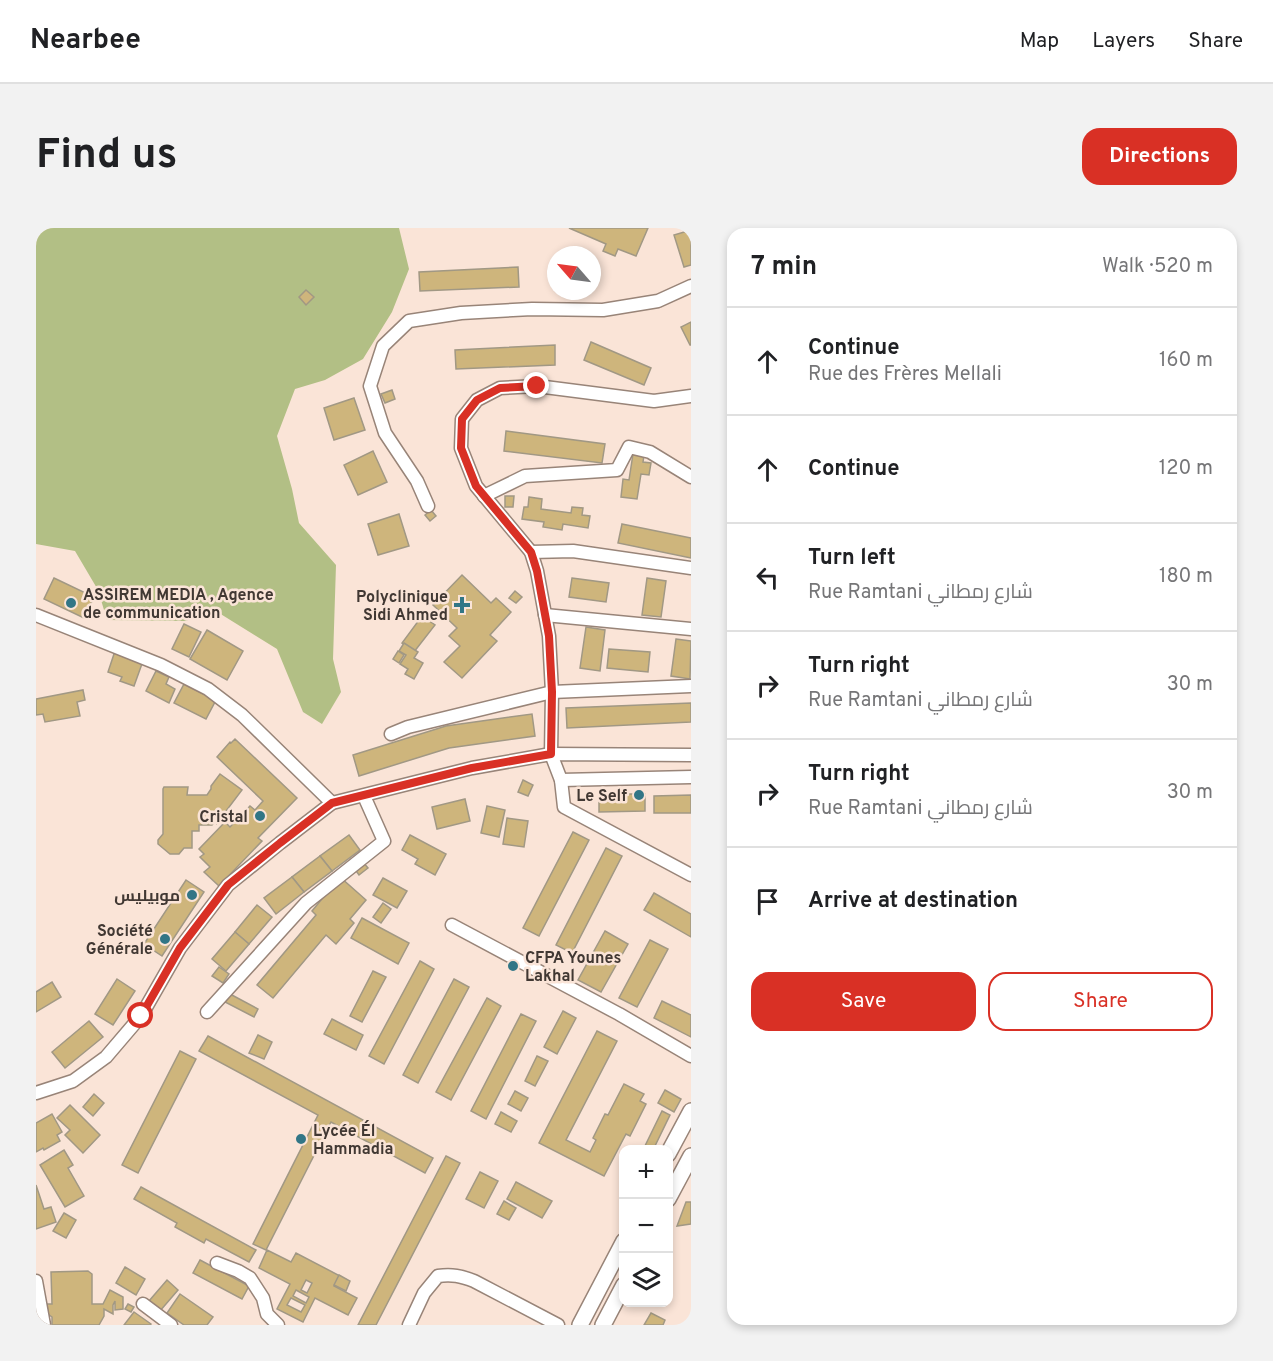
<!DOCTYPE html>
<meta charset="utf-8">
<style>
:root{--surface:#fff;--page:#f2f2f2;--text:#202124;--muted:#757577;--line:#e0e0e0;--accent:#d93025}
body{margin:0;font-family:Overpass,Cairo,sans-serif;background:var(--page);color:var(--text)}
.controls{position:absolute;right:18px;bottom:18px;display:grid;overflow:hidden;border-radius:12px;box-shadow:0 3px 9px #0003}
.controls button{width:54px;height:54px;display:grid;place-items:center;padding:0;border:0;border-bottom:2px solid var(--line);background:var(--surface);color:var(--text);font:30px sans-serif}
.compass{position:absolute;left:511px;top:18px;width:54px;height:54px;border-radius:50%;background:var(--surface);box-shadow:0 3px 9px #0003;rotate:298deg}
.stop{position:absolute;width:18px;height:18px;margin:-14px;border:4px solid #d93025;border-radius:50%;background:#fff}
.stop.end{background:#d93025;border-color:#fff;box-shadow:0 2px 6px #0008}
.list{margin:0;padding:0;list-style:none}
h2{display:flex;justify-content:space-between;align-items:center;height:78px;margin:0;padding:0 24px;font-size:26px}
h2 small{font-size:20px;font-weight:400;color:var(--muted)}
.list li{display:grid;grid-template-columns:39px 1fr auto;gap:18px;align-items:center;box-sizing:border-box;height:108px;padding:0 24px;border-top:2px solid var(--line)}
.list b{display:block;font-size:22px;white-space:nowrap}
.list p{margin:0;font-size:20px;white-space:nowrap;color:var(--muted)}
.list em{font-size:20px;font-style:normal;color:var(--muted)}
.actions{display:flex;gap:12px;padding:18px 24px}
.actions a{flex:1;padding:14px 0;border:2px solid var(--accent);border-radius:18px;text-align:center;font-size:21px;color:var(--accent)}
.actions .main{background:var(--accent);color:#fff}
.icon{flex:none;width:33px;height:33px;fill:none;stroke:currentColor;stroke-width:2;stroke-linecap:round;stroke-linejoin:round}
.map{position:relative;flex:none;width:655px;height:1097px;overflow:hidden;border-radius:18px}
header{display:flex;align-items:center;gap:36px;box-sizing:border-box;height:84px;padding:0 30px;background:var(--surface);border-bottom:2px solid var(--line)}
header strong{font-size:28px}
nav{display:flex;gap:33px;margin-inline-start:auto;font-size:21px}
.intro{display:flex;align-items:center;justify-content:space-between;box-sizing:border-box;height:144px;padding:0 36px}
h1{margin:0;font-size:42px}
.button{padding:15px 27px;border-radius:18px;background:var(--accent);color:#fff;font-size:21px;font-weight:700}
main{display:flex;gap:36px;padding:0 36px}
aside{flex:1;background:var(--surface);border-radius:18px;box-shadow:0 3px 9px #0003}
.map>svg:first-child{display:block}
</style>
<header>
<strong>Nearbee</strong>
<nav><a>Map</a><a>Layers</a><a>Share</a></nav>
</header>
<div class="intro"><h1>Find us</h1><a class="button">Directions</a></div>
<main>
<div class="map">
<svg width="655" height="1097" viewBox="0 0 655 1097">
<rect width="100%" height="100%" fill="#fae4d7"/>
<path fill="#b2bf85" d="M0,0H363L373,41L356,84L327,131L289,152L259,161L241,208L256,261L263,295L300,337L297,431L305,464L286,496L267,484L241,421L183,385L148,393L71,392L62,362L39,323L0,316Z"/>
<g fill="#ceb57c" stroke="#a19884" stroke-width="1.5" fill-rule="evenodd">
<path d="M533,0H612L600,28L582,21L579,28L567,23L570,16Z"/>
<path d="M655,2V37L648,39L638,7Z"/>
<path d="M482,39L483,59L384,63L383,44Z"/>
<path d="M270,62L278,69L270,77L263,69Z"/>
<path d="M655,94V117H654L645,99Z"/>
<path d="M555,114L615,140L608,157L548,132Z"/>
<path d="M519,117V137L420,141L419,122Z"/>
<path d="M356,162L359,171L349,175L345,166Z"/>
<path d="M318,170L329,202L298,212L288,180Z"/>
<path d="M470,203L569,216L566,235L468,223Z"/>
<path d="M337,223L351,254L322,267L308,237Z"/>
<path d="M597,226L608,227L607,234L615,235L613,247L605,246L601,271L585,269L587,251L593,252Z"/>
<path d="M469,268H478L477,279H469Z"/>
<path d="M493,269L506,271L505,281L535,285L536,279L547,280L546,287L554,288L552,300L527,296L526,302L507,299L508,294L486,291L488,279H492Z"/>
<path d="M395,282L400,288L394,293L389,287Z"/>
<path d="M363,286L373,318L342,327L332,296Z"/>
<path d="M586,296L655,310V330L582,315Z"/>
<path d="M426,347L455,375L460,370L475,384L454,407L461,413L426,450L408,434L424,418L413,408L421,400L397,377Z"/>
<path d="M18,350L58,369L48,390L8,371Z"/>
<path d="M536,350L573,355L570,374L533,369Z"/>
<path d="M611,350L630,353L625,389L606,387Z"/>
<path d="M479,363L486,369L480,375L473,370Z"/>
<path d="M386,388L399,397L378,424L366,415Z"/>
<path d="M148,396L165,404L153,429L136,421Z"/>
<path d="M550,399L569,402L564,443L544,440Z"/>
<path d="M171,402L207,423L191,452L154,431Z"/>
<path d="M640,411L655,413L654,451L635,448Z"/>
<path d="M368,415L382,424L378,430L387,435L378,451L369,446L372,441L364,436L370,427L363,423Z"/>
<path d="M573,421L614,424L612,444L571,440Z"/>
<path d="M79,423L107,433L98,458L84,453L86,449L72,444Z"/>
<path d="M362,423L368,427L363,435L357,431Z"/>
<path d="M120,443L133,449L130,456L139,461L133,475L110,463Z"/>
<path d="M148,456L180,472L170,491L138,475Z"/>
<path d="M47,462L49,472L41,474L44,488L9,494L7,486L0,487V471Z"/>
<path d="M655,475V494L531,500L530,480Z"/>
<path d="M496,486L499,508L413,520L323,548L317,527L410,498Z"/>
<path d="M199,511L261,570L222,610L226,613L183,658L168,644L174,639L164,629L168,626L163,621L189,594L194,599L214,578L219,582L227,573L181,529L194,514L195,515Z"/>
<path d="M184,546L206,562L181,595V590L176,597H163V603H156V620H148L143,626H134L122,616V612L127,606V561L128,559H152L151,567H171L175,561V558Z"/>
<path d="M487,552L497,557L492,568L482,564Z"/>
<path d="M563,566H609V583L563,584Z"/>
<path d="M655,567V585H618V568Z"/>
<path d="M429,571L434,593L401,601L396,579Z"/>
<path d="M451,578L469,582L463,609L445,605Z"/>
<path d="M471,590L492,593L488,619L467,616Z"/>
<path d="M537,604L553,612L503,708L487,700Z"/>
<path d="M313,607L324,622L296,643L284,628Z"/>
<path d="M374,607L410,626L399,647L379,636L382,631L366,622Z"/>
<path d="M570,620L586,628L536,725L520,717Z"/>
<path d="M284,628L296,643L268,664L256,649Z"/>
<path d="M326,633L332,640L323,647L318,640Z"/>
<path d="M256,649L268,664L240,686L228,670Z"/>
<path d="M304,649L330,672L314,691L318,695L300,716L290,707L237,770L221,757L280,687L276,683Z"/>
<path d="M347,650L371,663L361,680L337,667Z"/>
<path d="M150,652L168,664L126,728L108,716Z"/>
<path d="M618,665L655,686V709L608,682Z"/>
<path d="M347,675L355,681L345,695L337,689Z"/>
<path d="M221,677L236,689L213,716L199,704Z"/>
<path d="M326,690L373,715L362,736L315,710Z"/>
<path d="M569,703L592,716L565,764L542,752Z"/>
<path d="M199,704L213,716L190,743L176,731Z"/>
<path d="M614,712L632,721L601,779L583,770Z"/>
<path d="M384,733L398,741L348,836L333,828Z"/>
<path d="M183,739L193,746L187,755L176,748Z"/>
<path d="M337,743L350,749L326,794L314,788Z"/>
<path d="M81,751L99,763L77,797L59,786Z"/>
<path d="M418,751L433,759L382,855L367,847Z"/>
<path d="M16,754L25,769L0,784V764Z"/>
<path d="M194,766L222,781L218,789L189,774Z"/>
<path d="M451,770L465,778L415,872L400,864Z"/>
<path d="M626,773L655,787V809L618,790Z"/>
<path d="M527,783L540,790L521,826L508,819Z"/>
<path d="M485,786L500,793L450,891L435,883Z"/>
<path d="M296,791L327,807L320,822L288,806Z"/>
<path d="M53,793L67,809L29,840L16,824Z"/>
<path d="M561,803L581,813L530,912L554,924L560,912L557,910L569,886L572,887L588,856L608,866L604,873L610,876L594,908L590,906L568,948L503,915Z"/>
<path d="M222,807L236,814L228,831L213,825Z"/>
<path d="M172,808L397,930L389,945L295,894L230,1022L217,1016L282,887L163,823Z"/>
<path d="M144,823L160,831L102,945L86,937Z"/>
<path d="M501,828L512,833L499,858L489,853Z"/>
<path d="M629,862L645,871L638,884L622,875Z"/>
<path d="M479,863L492,870L485,883L472,876Z"/>
<path d="M58,866L68,875L57,888L47,879Z"/>
<path d="M34,877L64,907L47,925L29,907L34,902L21,890Z"/>
<path d="M626,883L634,887L617,922H607Z"/>
<path d="M465,884L481,893L475,904L459,896Z"/>
<path d="M16,886L26,904L21,907L24,913L8,922L7,920L0,924V895Z"/>
<path d="M28,922L37,937L32,940L48,968L29,979L4,937Z"/>
<path d="M410,928L424,935L340,1097H322Z"/>
<path d="M444,944L462,953L448,980L430,971Z"/>
<path d="M480,954L516,973L506,990L471,971Z"/>
<path d="M0,957L8,981L15,979L20,994L0,1001Z"/>
<path d="M105,959L220,1022L213,1034L170,1011L168,1015L139,999L141,995L98,971Z"/>
<path d="M468,973L480,980L473,992L461,986Z"/>
<path d="M650,974H655V996L641,998Z"/>
<path d="M28,985L40,992L30,1010L17,1003Z"/>
<path d="M231,1022L255,1034L260,1025L304,1048L298,1058L321,1070L312,1087L279,1070L267,1094L241,1081L254,1056L223,1040ZM270,1052L276,1055L271,1065L265,1062ZM260,1062L273,1069L270,1075L257,1068ZM255,1070L269,1077L265,1084L251,1077Z"/>
<path d="M164,1032L213,1058L206,1071L157,1045Z"/>
<path d="M89,1039L109,1051L100,1067L80,1055Z"/>
<path d="M52,1043L56,1046V1076H67L74,1062L87,1069V1081L79,1082V1073L77,1077V1086L68,1081V1088L63,1097H16V1089L12,1086L11,1076H16L15,1044Z"/>
<path d="M303,1047L314,1053L310,1063L298,1057Z"/>
<path d="M131,1052L142,1062L124,1083L113,1073Z"/>
<path d="M144,1066L177,1089L171,1097H148L131,1085Z"/>
<path d="M92,1076L98,1079L95,1084L89,1081Z"/>
<path d="M98,1084L115,1096L114,1097H88Z"/>
<path d="M615,1085L629,1092L627,1097H608Z"/>
</g>
<g fill="none" stroke-linecap="round" stroke-linejoin="round">
<g stroke="#988478" stroke-width="15">
<g id="minor">
<path d="M655,168L618,173L501,158L464,160L441,172L426,191L425,220L440,258L495,324L501,343L513,408L516,464L515,526L525,552L528,579L655,647"/>
<path d="M448,268L489,248L581,242L593,219L614,224L655,249"/>
<path d="M392,278L381,253L349,205L334,158L347,118L373,93L425,85L496,81L567,82L622,73L655,58"/>
<path d="M495,324L537,323L655,340"/>
<path d="M0,387L125,437L172,461L206,487L296,575"/>
<path d="M509,387L655,401"/>
<path d="M355,506L372,499L516,464L655,458"/>
<path d="M525,552L655,549"/>
<path d="M416,697L583,786L655,828"/>
<path d="M171,784L270,675L348,613L328,568"/>
<path d="M0,865L37,853L70,829L105,788L144,720L192,657L244,615L296,575L436,540L515,526L655,527"/>
<path d="M181,1035L202,1043L214,1050L227,1070L231,1086L242,1097"/>
<path d="M0,1053L8,1097"/>
<path d="M107,1076L135,1097"/>
<path d="M373,1097L388,1065L402,1048C416,1046 425,1048 438,1053L522,1097"/>
</g>
</g>
<g stroke="#988478" stroke-width="18">
<g id="major">
<path d="M632,926L655,883"/>
<path d="M632,971L655,928"/>
<path d="M544,1097L588,1013"/>
<path d="M567,1097L588,1057"/>
</g>
</g>
<use href="#minor" stroke="#fff" stroke-width="12"/>
<use href="#major" stroke="#fff" stroke-width="15"/>
</g>
<g fill="none" stroke-linecap="round" stroke-linejoin="round">
<path stroke="#d93025" stroke-width="8" d="M105,788L144,720L192,657L244,615L296,575L436,540L515,526L516,464L513,408L501,343L495,324L440,258L425,220L426,191L441,172L464,160L501,158"/>
</g>
<g fill="#327686" stroke="#fae4d7" stroke-width="2">
<circle cx="35" cy="375" r="6"/>
<path d="M423 368h6v6h6v6h-6v6h-6v-6h-6v-6h6z"/>
<circle cx="603" cy="567" r="6"/>
<circle cx="224" cy="588" r="6"/>
<circle cx="156" cy="667" r="6"/>
<circle cx="129" cy="711" r="6"/>
<circle cx="477" cy="738" r="6"/>
<circle cx="265" cy="911" r="6"/>
</g>
<g text-anchor="middle" stroke-width="5" stroke-linejoin="round" paint-order="stroke">
<g font-size="16" font-weight="bold" fill="#413833" stroke="#fae4d7" text-anchor="end">
<text x="47" y="372" text-anchor="start">ASSIREM MEDIA , Agence<tspan x="47" dy="18">de communication</tspan></text>
<text x="412" y="374">Polyclinique<tspan x="412" dy="18">Sidi Ahmed</tspan></text>
<text x="591" y="573">Le Self</text>
<text x="212" y="594">Cristal</text>
<text x="144" y="673">موبيليس</text>
<text x="117" y="708">Société<tspan x="117" dy="18">Générale</tspan></text>
<text x="489" y="735" text-anchor="start">CFPA Younes<tspan x="489" dy="18">Lakhal</tspan></text>
<text x="277" y="908" text-anchor="start">Lycée Él<tspan x="277" dy="18">Hammadia</tspan></text>
</g>
</g>
</svg>
<div class="controls">
<button>+</button>
<button>−</button>
<button><svg class="icon" aria-label="layers" viewBox="0 0 24 24"><path d="M12 4l9 5-9 5-9-5zM3 14l9 5 9-5"/></svg></button>
</div>
<svg class="compass" viewBox="-18 -18 36 36"><path d="M0-13l5 13h-10z" fill="#e53935"/><path d="M0 13l5-13h-10z" fill="#757577"/></svg>
<div class="stop" style="left:105px;top:788px"></div>
<div class="stop end" style="left:501px;top:158px"></div>
</div>
<aside>
<h2>7 min<small>Walk · 520 m</small></h2>
<ul class="list">
<li><svg class="icon" aria-label="ahead" viewBox="0 0 24 24"><path d="M12 20V5M6 11l6-6 6 6"/></svg><div><b>Continue</b><p>Rue des Frères Mellali</p></div><em>160 m</em></li>
<li><svg class="icon" aria-label="ahead" viewBox="0 0 24 24"><path d="M12 20V5M6 11l6-6 6 6"/></svg><div><b>Continue</b></div><em>120 m</em></li>
<li><svg class="icon" aria-label="left" viewBox="0 0 24 24"><path d="M17 20v-9H6M10 6l-5 5 5 5"/></svg><div><b>Turn left</b><p>Rue Ramtani شارع رمطاني</p></div><em>180 m</em></li>
<li><svg class="icon" aria-label="right" viewBox="0 0 24 24"><path d="M7 20v-9h11M14 6l5 5-5 5"/></svg><div><b>Turn right</b><p>Rue Ramtani شارع رمطاني</p></div><em>30 m</em></li>
<li><svg class="icon" aria-label="right" viewBox="0 0 24 24"><path d="M7 20v-9h11M14 6l5 5-5 5"/></svg><div><b>Turn right</b><p>Rue Ramtani شارع رمطاني</p></div><em>30 m</em></li>
<li><svg class="icon" aria-label="arrive" viewBox="0 0 24 24"><path d="M6 21V4h12l-3 4 3 4H6"/></svg><div><b>Arrive at destination</b></div></li>
</ul>
<div class="actions"><a class="main">Save</a><a>Share</a></div>
</aside>
</main>
